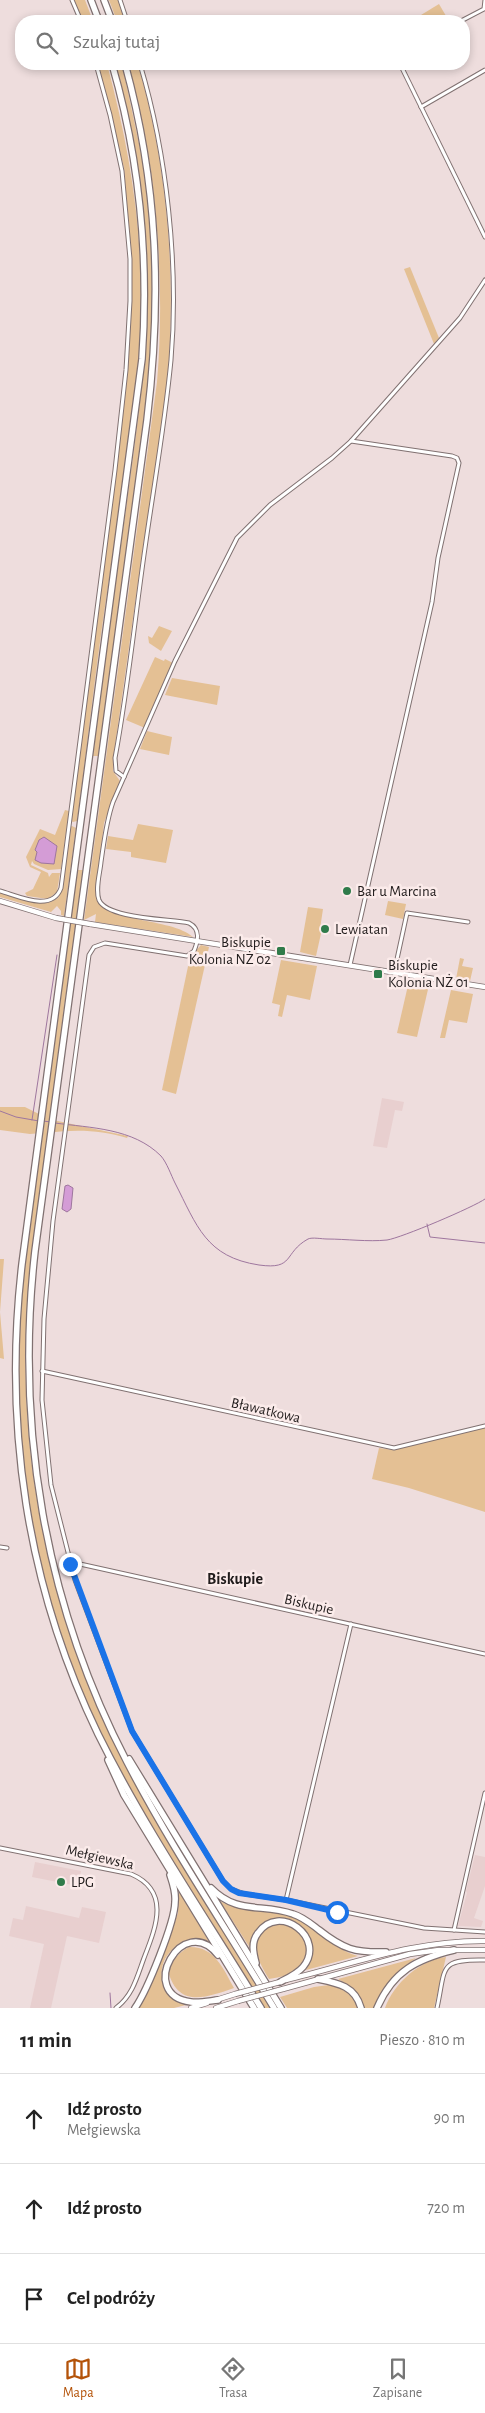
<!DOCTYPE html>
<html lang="pl">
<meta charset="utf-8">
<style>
:root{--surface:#fff;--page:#f6f6f6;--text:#222;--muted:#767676;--line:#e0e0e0;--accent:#b45309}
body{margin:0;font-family:"Alegreya Sans",sans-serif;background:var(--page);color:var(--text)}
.stop{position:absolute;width:15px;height:15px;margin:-11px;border:4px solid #1a73e8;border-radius:50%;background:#fff}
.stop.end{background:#1a73e8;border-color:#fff;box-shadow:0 1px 5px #0008}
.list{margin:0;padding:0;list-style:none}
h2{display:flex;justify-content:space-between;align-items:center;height:65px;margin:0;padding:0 20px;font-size:21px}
h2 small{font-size:16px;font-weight:400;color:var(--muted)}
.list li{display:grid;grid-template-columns:32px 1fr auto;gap:15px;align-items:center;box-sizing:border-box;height:90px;padding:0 20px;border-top:1px solid var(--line)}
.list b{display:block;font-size:19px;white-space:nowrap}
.list p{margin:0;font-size:16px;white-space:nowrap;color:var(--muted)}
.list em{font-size:16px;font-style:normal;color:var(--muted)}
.icon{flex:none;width:28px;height:28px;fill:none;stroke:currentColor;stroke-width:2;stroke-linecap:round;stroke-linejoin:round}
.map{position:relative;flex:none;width:485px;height:2008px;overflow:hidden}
.search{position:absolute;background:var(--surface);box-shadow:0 2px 8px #0003;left:15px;right:15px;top:15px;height:55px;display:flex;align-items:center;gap:12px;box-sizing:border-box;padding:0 18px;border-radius:20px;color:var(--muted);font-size:19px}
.sheet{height:335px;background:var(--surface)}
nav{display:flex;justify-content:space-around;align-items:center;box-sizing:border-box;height:70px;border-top:1px solid var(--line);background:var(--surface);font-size:14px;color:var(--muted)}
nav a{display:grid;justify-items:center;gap:2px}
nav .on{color:var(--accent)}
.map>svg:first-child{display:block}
</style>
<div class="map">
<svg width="485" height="2008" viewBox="0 0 485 2008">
<rect width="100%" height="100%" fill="#edd"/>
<g fill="#e8cfcf">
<path d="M382,1098L404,1102L402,1111L395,1110L387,1148L373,1146Z"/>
<path d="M475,1855L485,1857V1886L474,1918L483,1921L481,1927L458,1926L467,1893L466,1891Z"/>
<path d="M35,1862L81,1871L78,1886L32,1877Z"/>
<path d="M26,1906L79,1918L82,1907L106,1912L99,1943L67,1936L51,2008H30L44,1944L9,1936L13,1918L23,1920Z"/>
</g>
<g fill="#e4c094">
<path d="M74,0H85L93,21H83Z"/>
<path d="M109,0H118L125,21H117Z"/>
<path d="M439,4L449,21H424L421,15Z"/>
<path d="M98,64H107C126,135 139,206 141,279C143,365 129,459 115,543C99,635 90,728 77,821L73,822L70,820L127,370L132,281L124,168Z"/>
<path d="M114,64H122L145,172L152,240L153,311L150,380L99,756H93C103,674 114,591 126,509C137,430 148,352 147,272C146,201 132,132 114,64Z"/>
<path d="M129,64H138C164,154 174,247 170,341C167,410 153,479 143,547C133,618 123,690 113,761V771L120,781L104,823L96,895C103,924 171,917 193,937L95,922L96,914L84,920L157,382C163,312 160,242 151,172C146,136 136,100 129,64Z"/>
<path d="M410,267L439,338L434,344L404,269Z"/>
<path d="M159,626L172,631L161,651L149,643L148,636L152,638Z"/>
<path d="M155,657L164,661L165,659L173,663L145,728L126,720Z"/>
<path d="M172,678L220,686L217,705L165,695Z"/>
<path d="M147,731L172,737L169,755L140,749Z"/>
<path d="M65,810L69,811L61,869L48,870L34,864L32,861L31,865L48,873L49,877L52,873H60L57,892L48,899L27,896L25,893L33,889L41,872L30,867L26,857L40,829L55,835Z"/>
<path d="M138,824L173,830L166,863L131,857V852L106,849L108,836L133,840Z"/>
<path d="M72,826L76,828L64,916L61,915V911L57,906L51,912L0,897V892L47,903L58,898L63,887L69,828Z"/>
<path d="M77,870H83L62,1023L53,1120L128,1136L127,1138C101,1130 75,1129 48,1133C39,1201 28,1269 26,1338C22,1477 53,1617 114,1742C133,1781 157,1818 179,1856C210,1906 241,1957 271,2008H263C207,1911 142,1818 93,1717C37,1601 14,1466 18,1338C20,1270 32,1201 41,1133L30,1134L0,1130V1107H25L43,1116Z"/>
<path d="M388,901L406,904L403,919L385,915Z"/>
<path d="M308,907L323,909L320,929H322L316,956L300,952Z"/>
<path d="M201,945L209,947L176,1094L162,1090L190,957Z"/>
<path d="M460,958L464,959L462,966L473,968L470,981L456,979Z"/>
<path d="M281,960L317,966L310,1000L287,995L282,1017L278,1016L280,1005L272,1003Z"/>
<path d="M409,981L429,985L417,1037L397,1033Z"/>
<path d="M451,990L473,994L467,1023L449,1020L445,1038H440Z"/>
<path d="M0,1259H4L0,1312L4,1359L0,1358Z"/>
<path d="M485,1426V1512L409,1488L372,1479L379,1448L394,1450V1448Z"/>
<path d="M179,1890L209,1942C163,1932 142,1985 186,2005L174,2008H139L175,1921L178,1913Z"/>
<path d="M220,1901C243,1914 268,1908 291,1917C316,1926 332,1949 358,1956L306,1970C333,1918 256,1896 250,1948Z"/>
<path d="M276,1924C298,1923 317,1946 301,1966C293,1975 280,1977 269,1979C256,1958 245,1935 276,1924Z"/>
<path d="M189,1947C214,1946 223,1968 234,1988C205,1998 178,2008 168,1971C173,1960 178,1953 189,1947Z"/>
<path d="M446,1957L434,2008H385C393,1984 421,1959 446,1957Z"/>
<path d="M416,1958C398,1972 382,1985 375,2008H363C359,1993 351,1986 338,1979Z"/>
<path d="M329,1985C343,1988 353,1994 358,2008H287L280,1997L314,1987Z"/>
</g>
<g fill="#d49cd6" stroke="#9e769e">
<path d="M44,837L57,846L54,864L41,863L35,860L37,852L35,850L39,840Z"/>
<path d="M68,1185L73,1188L71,1209L67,1212L62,1209L65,1186Z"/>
</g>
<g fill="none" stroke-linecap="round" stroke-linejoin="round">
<g stroke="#9e769e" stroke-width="1">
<path d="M0,1111L16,1117L39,1121"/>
<path d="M32,1120L57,955"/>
<path d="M43,1121L51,1122"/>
<path d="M55,1123C91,1128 133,1128 161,1156C167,1163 171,1175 175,1183C197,1226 206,1257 259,1265C295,1270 283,1253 308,1239C312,1237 322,1239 327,1239C346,1239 368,1242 387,1240C401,1238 474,1207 485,1199"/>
<path d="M427,1224L430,1237L485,1243"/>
<path d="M110,1993L111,2008"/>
</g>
<g stroke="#807171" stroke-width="5">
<g id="street">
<path d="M72,0L81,21"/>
<path d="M120,0L127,21"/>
<path d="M461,21L484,9L485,0"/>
<path d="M400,64L485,237"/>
<path d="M421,107L485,70"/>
<path d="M485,280L460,318L351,441L332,458L270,505L237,538L175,661L113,802C106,822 104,842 101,862C100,873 95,889 99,900C107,919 171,919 189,923C201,929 198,941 194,951L187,956L105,943L94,947L89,955L53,1221L44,1319L42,1400L51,1485L75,1580L132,1731L223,1881L231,1889L245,1894L286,1900L424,1928L485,1932"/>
<path d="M124,777L116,771L115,758C128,689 135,617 145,548C154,485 165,423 171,360C179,266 167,154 140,64"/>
<path d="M0,891C18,896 52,913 61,888L115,470L126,370L130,301V259L122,171L110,115L96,64"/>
<path d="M350,965L432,602L438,558L459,463L457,458L452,456L351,441"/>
<path d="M394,973L407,913L468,922"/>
<path d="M42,1371L394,1448L485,1426"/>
<path d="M0,1547L7,1548"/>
<path d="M70,1564H80L485,1654"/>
<path d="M0,1848L131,1874C171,1891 156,1927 144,1958C137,1977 133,1995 116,2008"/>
<path d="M286,1900L351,1624"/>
<path d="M454,1930L485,1793"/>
<path d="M437,2008C446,1967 438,1959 485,1960"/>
</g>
</g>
<g stroke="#807171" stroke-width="6">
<g id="secondary">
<path d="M0,901L56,918"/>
<path d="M90,924L485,987"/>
<path d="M286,1980C353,1964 415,1940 485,1941"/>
<path d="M283,1989L410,1954L439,1950H485"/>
<path d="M216,2000L235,1994"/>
<path d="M191,2008L207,2003"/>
<path d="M216,2008L238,2001"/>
</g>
</g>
<g stroke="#807171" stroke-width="8">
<g id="highway">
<path d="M91,0L99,21"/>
<path d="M104,0L112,21"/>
<path d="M112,64C140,160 149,259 142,359L22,1264C3,1426 27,1587 98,1734C145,1829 206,1918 261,2008"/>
<path d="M125,64C158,184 162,297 147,420L35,1251C15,1427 45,1605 127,1762C171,1847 225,1926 274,2008"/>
<path d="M129,1759L281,2008"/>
<path d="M108,1760L124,1795L254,2008"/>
<path d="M211,1888C237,1915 262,1903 293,1914C303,1917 311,1924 319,1930C343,1949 355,1953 386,1952"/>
<path d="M256,1963C253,1952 251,1942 258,1933C279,1902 327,1938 303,1967C297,1974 288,1978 280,1982"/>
<path d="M318,1979C338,1983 355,1986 361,2008"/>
<path d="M218,2000C209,2001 200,2003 191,2002C135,1995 183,1910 218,1955"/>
<path d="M135,2008C147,1991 175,1922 175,1902C176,1892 173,1884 170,1875"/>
<path d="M377,2008C393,1971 417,1959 454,1950"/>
</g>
</g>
<use href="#street" stroke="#fff" stroke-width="3"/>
<use href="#secondary" stroke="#fff" stroke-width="4.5"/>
<use href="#highway" stroke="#fff" stroke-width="5.5"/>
<g stroke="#807171" stroke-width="6" stroke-linecap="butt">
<g id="secondary-bridge">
<path d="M56,918L90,924"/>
<path d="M235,1994L280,1982"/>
<path d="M238,2001L283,1989"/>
</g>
</g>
<use href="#secondary-bridge" stroke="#fff" stroke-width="4.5"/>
</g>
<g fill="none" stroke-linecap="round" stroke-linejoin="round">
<path stroke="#1a73e8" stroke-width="6" d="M70,1564L132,1731L223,1881L231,1889L239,1893L286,1900L337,1912"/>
</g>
<g fill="#2f7b4a" stroke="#fbebea" stroke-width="2">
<circle cx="347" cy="891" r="5"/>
<circle cx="325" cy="929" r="5"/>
<rect x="276" y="946" width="10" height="10" rx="2.5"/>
<rect x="373" y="969" width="10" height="10" rx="2.5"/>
<circle cx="61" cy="1882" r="5"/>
</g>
<g text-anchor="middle" stroke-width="5" stroke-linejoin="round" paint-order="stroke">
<g font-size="15" fill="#211c1c" stroke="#fbebea" text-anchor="start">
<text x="357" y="896">Bar u Marcina</text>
<text x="335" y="934">Lewiatan</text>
<text x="271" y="947" text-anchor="end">Biskupie<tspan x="271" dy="17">Kolonia NŻ 02</tspan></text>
<text x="388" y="970">Biskupie<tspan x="388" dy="17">Kolonia NŻ 01</tspan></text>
<text x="71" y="1887">LPG</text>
</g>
<g font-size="15" fill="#211c1c" stroke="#fbebea">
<text transform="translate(266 1410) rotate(13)" y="5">Bławatkowa</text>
<text transform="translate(309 1604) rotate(13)" y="5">Biskupie</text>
<text transform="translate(100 1857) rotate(13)" y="5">Mełgiewska</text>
</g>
<g font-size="16" font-weight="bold" fill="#211c1c" stroke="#fbebea">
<text x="235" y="1584">Biskupie</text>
</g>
</g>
</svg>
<div class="stop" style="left:337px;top:1912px"></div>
<div class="stop end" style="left:70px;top:1564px"></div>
<div class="search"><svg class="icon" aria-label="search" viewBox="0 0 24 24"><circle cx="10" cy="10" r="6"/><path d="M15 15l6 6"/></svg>Szukaj tutaj</div>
</div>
<section class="sheet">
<h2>11 min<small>Pieszo · 810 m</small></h2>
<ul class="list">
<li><svg class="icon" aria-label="ahead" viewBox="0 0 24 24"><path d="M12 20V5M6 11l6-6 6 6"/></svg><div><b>Idź prosto</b><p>Mełgiewska</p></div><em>90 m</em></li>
<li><svg class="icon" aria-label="ahead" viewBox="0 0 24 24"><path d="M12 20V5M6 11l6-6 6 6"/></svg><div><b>Idź prosto</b></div><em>720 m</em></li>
<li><svg class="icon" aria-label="arrive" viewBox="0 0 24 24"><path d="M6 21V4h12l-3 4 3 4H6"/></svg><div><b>Cel podróży</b></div></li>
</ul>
</section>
<nav>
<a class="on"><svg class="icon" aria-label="map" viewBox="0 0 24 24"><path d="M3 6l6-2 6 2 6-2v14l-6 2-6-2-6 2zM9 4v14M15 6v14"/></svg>Mapa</a>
<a><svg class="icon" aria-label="directions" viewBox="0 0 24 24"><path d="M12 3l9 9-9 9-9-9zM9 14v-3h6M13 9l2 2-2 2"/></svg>Trasa</a>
<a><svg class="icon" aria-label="saved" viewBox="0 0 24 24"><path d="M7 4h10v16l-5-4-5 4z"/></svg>Zapisane</a>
</nav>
